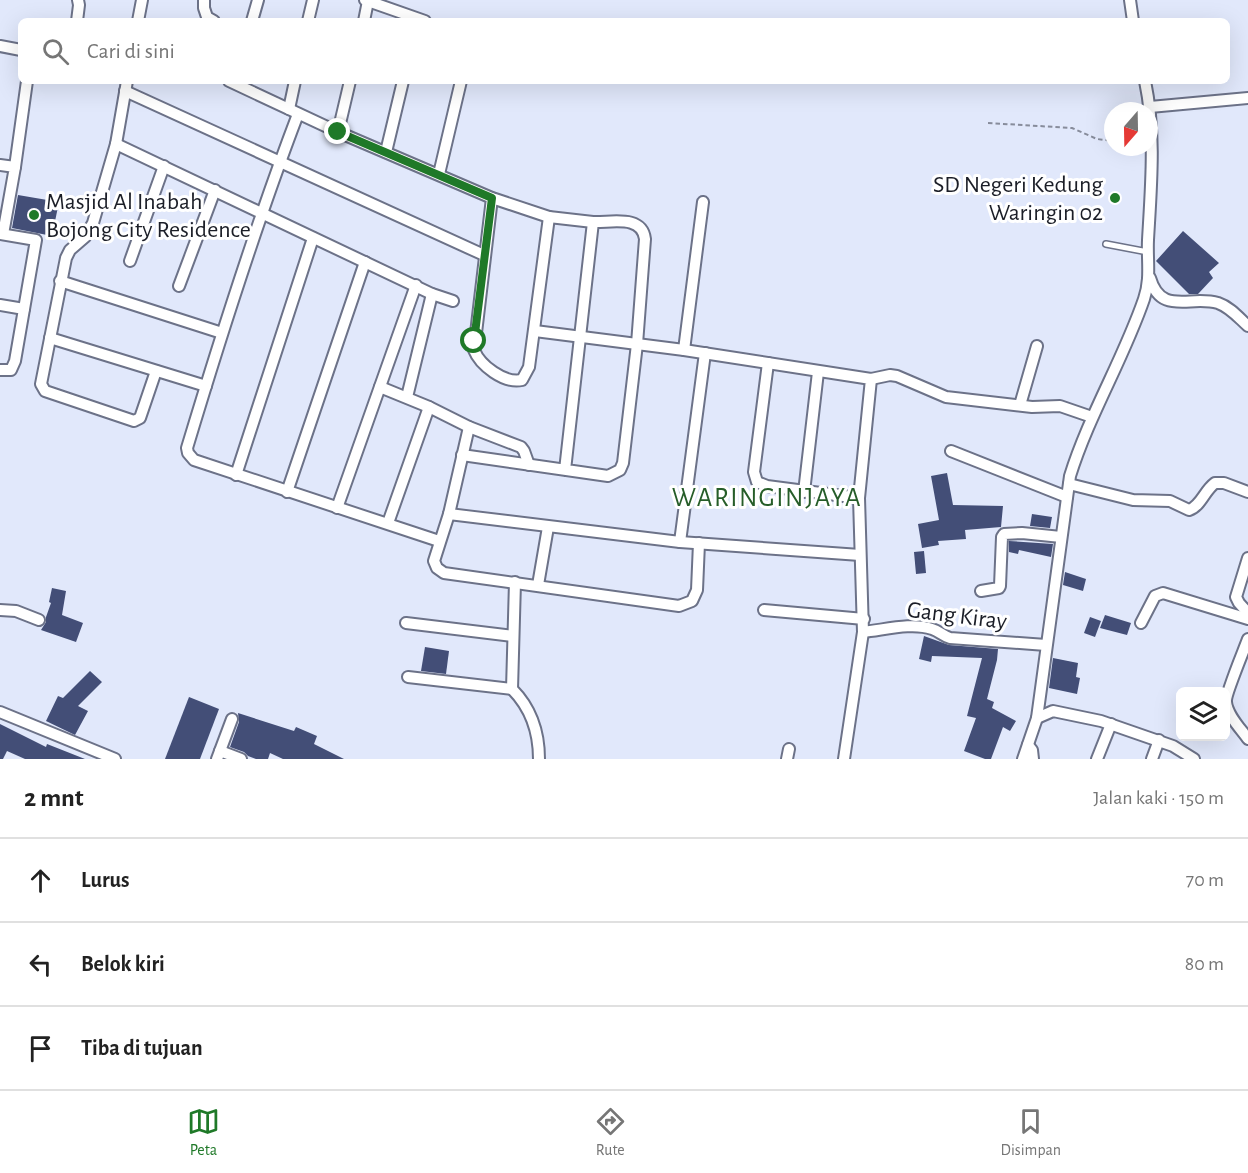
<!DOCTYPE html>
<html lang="id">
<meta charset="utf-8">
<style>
:root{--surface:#fff;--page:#f2f2f2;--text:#222;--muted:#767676;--line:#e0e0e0;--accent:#1f7928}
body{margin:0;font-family:"Alegreya Sans",sans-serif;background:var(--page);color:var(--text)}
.controls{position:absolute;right:18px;bottom:18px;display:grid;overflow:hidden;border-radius:9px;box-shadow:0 6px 24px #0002}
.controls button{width:54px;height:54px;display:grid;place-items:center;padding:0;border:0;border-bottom:2px solid var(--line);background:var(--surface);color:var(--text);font:30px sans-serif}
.compass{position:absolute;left:1104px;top:102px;width:54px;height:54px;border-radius:50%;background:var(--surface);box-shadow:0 6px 24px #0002;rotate:200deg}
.stop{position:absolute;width:18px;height:18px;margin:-14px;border:4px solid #1f7928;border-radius:50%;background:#fff}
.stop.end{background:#1f7928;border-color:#fff;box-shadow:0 2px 6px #0008}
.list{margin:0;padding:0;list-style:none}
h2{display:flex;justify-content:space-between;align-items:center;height:78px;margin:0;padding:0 24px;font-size:26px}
h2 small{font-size:20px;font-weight:400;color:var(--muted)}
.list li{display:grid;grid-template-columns:39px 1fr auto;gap:18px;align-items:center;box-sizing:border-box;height:84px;padding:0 24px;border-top:2px solid var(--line)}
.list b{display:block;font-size:22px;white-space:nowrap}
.list em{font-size:20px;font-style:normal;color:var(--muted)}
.icon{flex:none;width:33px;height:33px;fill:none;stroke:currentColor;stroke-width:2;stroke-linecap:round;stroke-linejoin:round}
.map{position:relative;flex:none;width:1248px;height:759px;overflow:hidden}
.search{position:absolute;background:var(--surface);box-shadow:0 6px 24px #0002;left:18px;right:18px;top:18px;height:66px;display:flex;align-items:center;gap:15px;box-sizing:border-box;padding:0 21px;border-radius:9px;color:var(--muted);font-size:22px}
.sheet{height:330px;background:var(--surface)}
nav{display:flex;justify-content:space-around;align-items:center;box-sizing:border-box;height:84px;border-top:2px solid var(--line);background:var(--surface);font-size:16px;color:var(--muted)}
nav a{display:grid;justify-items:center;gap:3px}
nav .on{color:var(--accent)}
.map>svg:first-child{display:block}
</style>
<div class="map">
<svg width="1248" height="759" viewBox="0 0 1248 759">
<rect width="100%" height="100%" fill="#e1e8fb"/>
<g fill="#434e77">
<path d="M18,195L59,202L52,236L12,228Z"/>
<path d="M1183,231L1219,263L1209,272L1213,278L1198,294H1189L1156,261Z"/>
<path d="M947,473L953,505L1003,506L1001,527L965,530L966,539L938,541L939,545L922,548L918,524L939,520L931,476Z"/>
<path d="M1032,514L1052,517L1050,528L1030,526Z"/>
<path d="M1009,541L1053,544L1051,557L1019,550L1018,554L1009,552Z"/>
<path d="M924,551L926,573L916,574L914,552Z"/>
<path d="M1065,572L1086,579L1083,591L1063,585Z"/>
<path d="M52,588L66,591L62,615L83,623L76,642L41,630L46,622V617L51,603L49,602Z"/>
<path d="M1105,615L1131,623L1127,635L1100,628Z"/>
<path d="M1090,617L1101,621L1095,637L1084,633Z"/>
<path d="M924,636L949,645L998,649L997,660L987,699L994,702L992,708L1016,721L1010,731L1003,727L991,759H985L964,751L976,718L967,716L982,658L932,656L931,662L919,659Z"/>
<path d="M425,647L449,651L446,674L421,671Z"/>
<path d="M1053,658L1078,663L1076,677L1080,678L1077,694L1049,688Z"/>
<path d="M90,671L102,682L78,706L88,711L75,735L46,721L58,696L63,698Z"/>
<path d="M189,697L219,709L200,759H165Z"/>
<path d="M238,713L294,731L296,727L317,736L314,744L344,759H283L270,753L268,759H256L248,756L244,752L230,747L239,722Z"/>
<path d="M0,724L46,747L47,744L85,759H25L7,751L3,759H0Z"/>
</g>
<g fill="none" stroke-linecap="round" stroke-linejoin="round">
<g stroke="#6c7288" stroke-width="8">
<path id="lane" d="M1106,244L1148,252"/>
</g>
<g stroke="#6c7288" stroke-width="14">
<g id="street">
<path d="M204,0V8L207,17L214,21"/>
<path d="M365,0L425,21"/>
<path d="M1130,0L1133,21"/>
<path d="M77,21L79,5L78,0"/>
<path d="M138,21L142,0"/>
<path d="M252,21L258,0"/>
<path d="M308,21L313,0"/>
<path d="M364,21L368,1"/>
<path d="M0,46L21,50"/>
<path d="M127,81L116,144L93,223L85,237L70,250L66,258L41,384L45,391L134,421L140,418L156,371"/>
<path d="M229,81L338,132L492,198L549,217L529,367L522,380C504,384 480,365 474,350L492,198"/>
<path d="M125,91L484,255"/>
<path d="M1150,107L1248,98"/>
<path d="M289,109L295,81"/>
<path d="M298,114C256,224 221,335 187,448L188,453L194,460L439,541"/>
<path d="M338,132L350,81"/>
<path d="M116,144L432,294L453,301"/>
<path d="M386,152L403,81"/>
<path d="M0,165L15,167L3,234"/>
<path d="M15,167L27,81"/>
<path d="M439,174L461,81"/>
<path d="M549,217L593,222"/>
<path d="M0,234L36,240L15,361L11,370H0"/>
<path d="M130,261L164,166"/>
<path d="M1150,278C1161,316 1190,295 1218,303C1230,307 1239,318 1248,326"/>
<path d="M60,281L222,333"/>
<path d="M179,286L215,190"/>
<path d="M0,305L24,309"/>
<path d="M535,331L684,350L871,379L859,498L863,632L844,759"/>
<path d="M50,338L206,386"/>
<path d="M684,350L703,202"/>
<path d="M768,363L754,472L757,482L767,486L859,498"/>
<path d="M871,379L890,375L897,376L946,397L1032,407L1060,406L1092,417"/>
<path d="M380,387L429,407L469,427L521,447L524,451L529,465"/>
<path d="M407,397L432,294"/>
<path d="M1020,405L1037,346"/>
<path d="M469,427L449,514L434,561L437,568L444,573L679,606L692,601L697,590L699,543"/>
<path d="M951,451L1067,497"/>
<path d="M462,455L608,476L620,470L623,463L637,344L645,239C642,214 610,223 593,222L565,470"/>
<path d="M236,475L313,238"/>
<path d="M1069,484L1133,500L1170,501L1189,510C1201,506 1204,491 1215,483H1224L1248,492"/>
<path d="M287,492L365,262"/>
<path d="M804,492L818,372"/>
<path d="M337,508L416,285"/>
<path d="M449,514L680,542L860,555"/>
<path d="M388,523L429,407"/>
<path d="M680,542L705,353"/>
<path d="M1248,558L1236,597L1239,603L1248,613"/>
<path d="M515,582L512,689C531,708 539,733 539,759"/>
<path d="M538,585L548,527"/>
<path d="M981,591L999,588L1000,586L1002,537L1004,534L1022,533L1061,537"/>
<path d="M0,610L16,611L39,620"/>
<path d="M764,610L864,619"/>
<path d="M406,623L513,636"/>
<path d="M1141,623L1155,596L1163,593L1248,619"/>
<path d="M863,632C884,630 912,622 932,629C939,631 943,636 950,638L1046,645"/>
<path d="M1248,639C1244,650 1225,695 1226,702C1227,715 1241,729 1248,739"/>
<path d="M408,677L512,689"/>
<path d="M0,712L115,759"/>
<path d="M1037,718L1053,711L1101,721L1173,746L1194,759"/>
<path d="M1028,745L1032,750L1033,759"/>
<path d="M220,751L241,759"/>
<path d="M217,759L232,719"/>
<path d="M787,759L789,749"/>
<path d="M1023,759L1037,718L1070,476C1089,415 1123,360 1144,299C1151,279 1147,261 1148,240C1151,187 1156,133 1145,81"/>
<path d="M1097,759L1111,724"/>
<path d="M1152,759L1159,740"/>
</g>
</g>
<path stroke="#878c9b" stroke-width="2" stroke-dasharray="4.5 3" stroke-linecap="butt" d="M988,123L1072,128L1097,139L1113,141"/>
<use href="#lane" stroke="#fff" stroke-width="5"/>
<use href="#street" stroke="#fff" stroke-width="10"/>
</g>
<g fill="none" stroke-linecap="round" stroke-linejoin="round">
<path stroke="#1f7928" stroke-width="8" d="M338,132L492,198L474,341"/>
</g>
<g fill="#1f7928" stroke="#fff" stroke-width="2">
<circle cx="1115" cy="198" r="6"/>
<circle cx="34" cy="215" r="6"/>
</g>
<g text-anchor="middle" stroke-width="6" stroke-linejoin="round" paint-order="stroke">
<g font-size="24" fill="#1b1e27" stroke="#fff" text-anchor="end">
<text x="1103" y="192">SD Negeri Kedung<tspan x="1103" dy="28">Waringin 02</tspan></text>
<text x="46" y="209" text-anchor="start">Masjid Al Inabah<tspan x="46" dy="28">Bojong City Residence</tspan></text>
</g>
<g font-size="24" fill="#1b1e27" stroke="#fff">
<text transform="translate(957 615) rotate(7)" y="8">Gang Kiray</text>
</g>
<g font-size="27" letter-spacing="1.5" fill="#265d29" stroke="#fff">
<text x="767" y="506">WARINGINJAYA</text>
</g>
</g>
</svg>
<div class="controls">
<button><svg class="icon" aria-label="layers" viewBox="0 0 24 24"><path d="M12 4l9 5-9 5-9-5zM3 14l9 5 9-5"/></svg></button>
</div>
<svg class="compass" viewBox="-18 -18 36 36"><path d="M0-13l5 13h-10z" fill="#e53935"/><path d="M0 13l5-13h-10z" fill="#767676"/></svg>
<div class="stop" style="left:474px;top:341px"></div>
<div class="stop end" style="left:338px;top:132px"></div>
<div class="search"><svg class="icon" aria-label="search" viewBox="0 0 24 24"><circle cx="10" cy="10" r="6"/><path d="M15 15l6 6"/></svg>Cari di sini</div>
</div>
<section class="sheet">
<h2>2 mnt<small>Jalan kaki · 150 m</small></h2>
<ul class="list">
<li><svg class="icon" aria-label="ahead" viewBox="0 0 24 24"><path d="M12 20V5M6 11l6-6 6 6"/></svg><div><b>Lurus</b></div><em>70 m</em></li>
<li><svg class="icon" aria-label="left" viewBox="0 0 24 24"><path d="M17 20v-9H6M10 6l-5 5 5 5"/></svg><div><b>Belok kiri</b></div><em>80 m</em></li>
<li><svg class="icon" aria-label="arrive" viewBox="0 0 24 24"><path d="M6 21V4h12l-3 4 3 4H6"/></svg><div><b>Tiba di tujuan</b></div></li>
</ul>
</section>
<nav>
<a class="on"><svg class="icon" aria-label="map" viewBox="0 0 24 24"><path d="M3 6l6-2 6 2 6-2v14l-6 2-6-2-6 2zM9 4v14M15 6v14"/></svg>Peta</a>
<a><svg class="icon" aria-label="directions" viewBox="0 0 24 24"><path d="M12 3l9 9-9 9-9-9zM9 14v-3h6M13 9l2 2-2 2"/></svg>Rute</a>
<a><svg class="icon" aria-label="saved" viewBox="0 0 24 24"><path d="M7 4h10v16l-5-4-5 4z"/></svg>Disimpan</a>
</nav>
